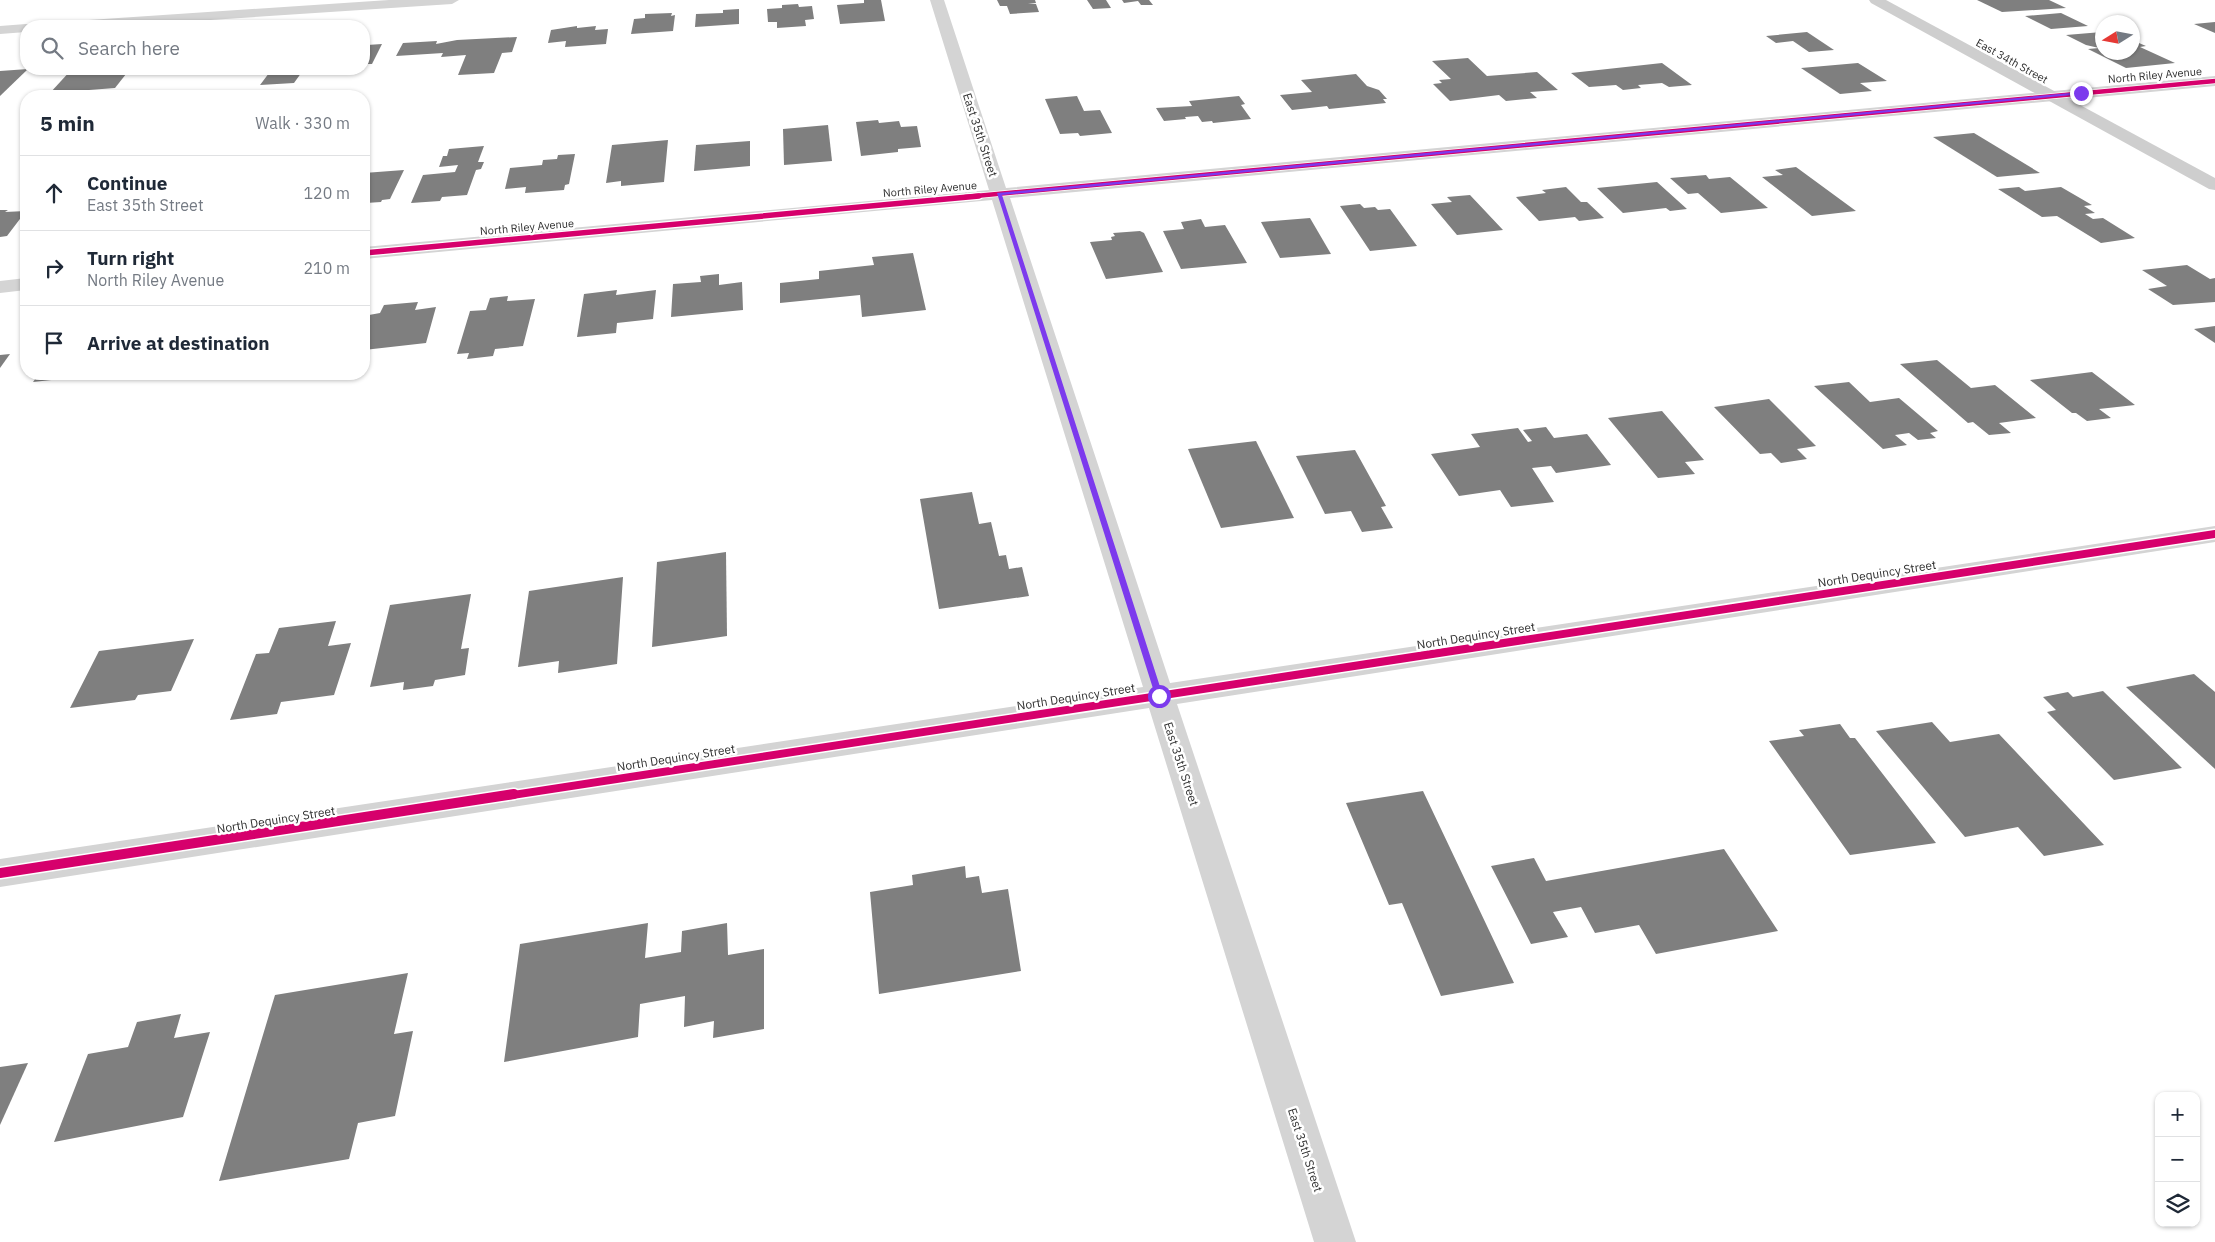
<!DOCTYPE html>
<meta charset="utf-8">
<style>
:root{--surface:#fff;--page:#f6f6f7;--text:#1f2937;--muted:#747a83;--line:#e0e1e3}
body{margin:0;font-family:"IBM Plex Sans",sans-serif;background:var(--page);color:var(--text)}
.controls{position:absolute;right:15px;bottom:15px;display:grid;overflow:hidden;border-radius:10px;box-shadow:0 1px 4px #0004}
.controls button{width:45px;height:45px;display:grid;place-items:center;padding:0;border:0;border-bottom:1px solid var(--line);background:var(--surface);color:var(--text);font:25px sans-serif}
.compass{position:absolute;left:2095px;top:15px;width:45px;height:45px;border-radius:50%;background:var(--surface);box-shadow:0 1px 4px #0004;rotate:259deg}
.stop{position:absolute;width:15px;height:15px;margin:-11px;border:4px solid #7c3aed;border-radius:50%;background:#fff}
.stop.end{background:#7c3aed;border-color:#fff;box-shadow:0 1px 5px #0008}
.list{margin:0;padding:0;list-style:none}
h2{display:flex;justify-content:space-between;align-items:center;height:65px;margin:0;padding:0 20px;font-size:21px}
h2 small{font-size:16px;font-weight:400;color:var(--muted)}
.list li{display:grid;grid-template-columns:32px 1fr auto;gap:15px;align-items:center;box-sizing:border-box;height:75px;padding:0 20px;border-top:1px solid var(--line)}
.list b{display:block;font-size:19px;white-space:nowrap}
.list p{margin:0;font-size:16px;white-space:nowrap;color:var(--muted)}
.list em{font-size:16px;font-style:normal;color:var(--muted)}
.icon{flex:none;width:28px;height:28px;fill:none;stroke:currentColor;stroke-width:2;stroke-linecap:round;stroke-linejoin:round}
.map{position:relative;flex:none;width:2215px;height:1242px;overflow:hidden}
.search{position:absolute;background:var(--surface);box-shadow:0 1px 4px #0004;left:20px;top:20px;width:350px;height:55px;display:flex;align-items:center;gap:12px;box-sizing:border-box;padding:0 18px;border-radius:20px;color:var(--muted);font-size:19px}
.panel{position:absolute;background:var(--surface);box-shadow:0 1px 4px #0004;left:20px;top:90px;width:350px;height:290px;border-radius:20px}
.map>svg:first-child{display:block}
</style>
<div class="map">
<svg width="2215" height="1242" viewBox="0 0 2215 1242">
<rect width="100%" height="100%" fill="#fff"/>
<g fill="#7f7f7f">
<path d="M864,0H881L885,21L840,24L837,5L864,3Z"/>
<path d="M997,0H1035L1036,3H1028L1036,4L1039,12L1010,14L1007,6H1000Z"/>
<path d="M1087,0H1106L1111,8L1093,9Z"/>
<path d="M1122,0H1149L1153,5H1141L1138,1L1124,3Z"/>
<path d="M1977,0H2049L2066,8L2002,12Z"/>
<path d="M798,4L799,7L812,6L814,19L805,20L806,26L777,28V22H768L767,9L782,8V5Z"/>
<path d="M739,9V24L695,27L696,14L723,13V10Z"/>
<path d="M672,13L671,16L675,15L673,31L631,34L634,19L645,18V14Z"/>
<path d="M2061,13L2088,26L2051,29L2025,16Z"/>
<path d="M2215,22V33L2194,24Z"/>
<path d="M577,26V28L596,26L595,30L608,29L606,44L565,47L566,41L548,43L551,30Z"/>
<path d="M1807,32L1834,50L1809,52L1793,41L1776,43L1766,36Z"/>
<path d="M2102,32V52H2132V40L2146,46L2140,47L2175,63L2126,68L2088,49L2099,48L2086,45L2066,35Z"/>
<path d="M517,37L512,52L502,53L494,73L458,75L466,55L441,57L443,53L396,56L403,43L437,41L436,44L457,40Z"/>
<path d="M369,41L367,45L382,44L372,64H364V42Z"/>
<path d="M1468,58L1487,76L1537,72L1558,90L1530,92L1537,98L1506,101L1499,95L1450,101L1433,84L1442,83L1439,80L1451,79L1432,61Z"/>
<path d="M1662,63L1692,85L1669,87L1662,83L1638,85L1641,88L1623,90L1616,85L1589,87L1571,73Z"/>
<path d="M1858,63L1887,81L1860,83L1872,91L1840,94L1801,68Z"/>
<path d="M28,69L0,96V71Z"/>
<path d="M72,69H130L115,88L50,93Z"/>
<path d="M246,69H304L294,83L260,85L269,73L241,75Z"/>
<path d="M339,69H362V70L338,72Z"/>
<path d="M1356,74L1367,86L1379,90L1387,99H1383L1386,103L1329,109L1327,106L1292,110L1280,95L1312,92L1301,80Z"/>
<path d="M1077,96L1084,111L1100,110L1112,133L1080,136L1078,133L1060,134L1045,99Z"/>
<path d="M1239,96L1245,104L1241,105L1251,119L1213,123L1212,121L1202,122L1198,116L1185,117L1186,119L1164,121L1156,108L1192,106L1189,101Z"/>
<path d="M878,120L879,123L899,121L901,127L917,126L921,147L898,149V152L861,156L856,122Z"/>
<path d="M828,125L832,161L784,165L783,129Z"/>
<path d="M1974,133L2040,173L1997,177L1933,137Z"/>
<path d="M668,140L664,182L621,186V181L606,183L612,145Z"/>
<path d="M750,141V166L694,171L696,145Z"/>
<path d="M484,146L478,162H484L481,169L476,170L467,195L442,197L440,201L411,203L423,175L455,172L458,165L439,167L443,156H447L449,149Z"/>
<path d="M575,154L569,184L565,185L564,190L525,193L526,187L505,189L510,168L542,165L543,160L557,159L558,155Z"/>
<path d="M1796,167L1856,211L1812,216L1762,177L1783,175L1775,170Z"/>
<path d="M404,170L390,199L382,200L381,202L366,203L368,201L364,202V173Z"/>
<path d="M1706,175L1709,179L1730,177L1768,208L1721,213L1698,193L1688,194L1670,178Z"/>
<path d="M1657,182L1687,209L1670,211L1666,208L1623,213L1597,188Z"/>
<path d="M1566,187L1581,202H1587L1604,218L1579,221L1575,217L1539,221L1516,197L1546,193L1542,190Z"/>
<path d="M2019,187L2025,191L2061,187L2092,205L2084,206L2095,213L2085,214L2093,219L2103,218L2135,238L2101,243L2057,216L2042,217L1998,189Z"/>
<path d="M1470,195L1503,230L1457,235L1431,204L1452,202L1447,197Z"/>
<path d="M1360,204L1364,208L1375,207L1378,210L1390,209L1417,246L1370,251L1340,206Z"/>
<path d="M0,210H8L5,212L26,211L7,236L0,237Z"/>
<path d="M1310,218L1331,254L1280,258L1261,222Z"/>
<path d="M1201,219L1205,227L1225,225L1247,263L1181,269L1163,231L1184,229L1181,222Z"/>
<path d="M1140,231L1144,233L1163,272L1106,279L1090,242L1112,240L1111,237L1115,236L1113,233Z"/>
<path d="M913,253L926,310L862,317L860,295L780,303V283L819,279V271L874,265L872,257Z"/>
<path d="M2187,265L2210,279L2215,278V302L2173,305L2148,289L2167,286L2142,270Z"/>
<path d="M719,274V285L742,282L743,310L671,317L673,284L701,282L700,276Z"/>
<path d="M617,290L616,295L656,290L653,319L617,323L616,333L577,337L584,294Z"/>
<path d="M508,296L507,301L535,299L523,346L495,349L493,356L467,359L469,353L457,354L470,311L486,310L490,298Z"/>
<path d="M418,302L415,310L436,307L426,343L364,350V329L369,315L380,313L384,305Z"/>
<path d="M2215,326V343L2194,329Z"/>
<path d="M10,354L0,368V355Z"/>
<path d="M1937,360L1971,388L1995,385L2036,418L1999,423L2011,433L1989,435L1973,422L1968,423L1900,364Z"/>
<path d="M2092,372L2135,405L2099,409L2111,418L2087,421L2076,413H2072L2030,380Z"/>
<path d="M39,374H97V375L33,382Z"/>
<path d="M1849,382L1870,402L1899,398L1938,431L1930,433L1936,438L1918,440L1909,433L1895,435L1907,445L1883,449L1814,386Z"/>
<path d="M1769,399L1816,446L1797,449L1807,459L1781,463L1771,453L1760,454L1714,407Z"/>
<path d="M1662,411L1704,460L1685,462L1695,474L1658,478L1608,418Z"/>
<path d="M1546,427L1554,438L1587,434L1611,465L1556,473L1551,466L1532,468L1554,502L1511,507L1500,490L1459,496L1431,454L1480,447L1471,434L1518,428L1528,442L1532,441L1523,430Z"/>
<path d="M1256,441L1294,518L1221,528L1188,449Z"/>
<path d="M1355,450L1386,506L1381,507L1393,528L1362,532L1351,511L1325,514L1296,456Z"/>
<path d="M972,492L979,524L991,522L999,556L1006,555L1009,569L1022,567L1029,596L939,609L920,499Z"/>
<path d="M726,552L727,636L652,647L657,562Z"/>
<path d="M623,577L617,664L558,673L559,661L518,667L529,591Z"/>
<path d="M471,594L461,649L469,648L465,675L435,680L433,686L403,690L404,682L370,687L390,605Z"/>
<path d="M336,621L328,646L351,643L334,695L281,702L277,714L230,720L256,654L269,653L279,628Z"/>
<path d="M194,639L171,691L138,695L135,700L70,708L99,651Z"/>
<path d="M2194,674L2215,692V769L2126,687Z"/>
<path d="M2103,691L2182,768L2114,780L2047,712L2056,710L2043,697L2068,692L2073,697Z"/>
<path d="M1932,722L1950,742L1999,734L2104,845L2044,856L2018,827L1965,837L1876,731Z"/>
<path d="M1840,724L1850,738H1855L1936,843L1850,855L1769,741L1804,736L1799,730Z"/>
<path d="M1423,791L1514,983L1441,996L1402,903L1389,905L1346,803Z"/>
<path d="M1724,849L1778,931L1656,954L1639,925L1595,933L1581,907L1553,912L1568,937L1531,944L1491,866L1534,858L1546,881Z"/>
<path d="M965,866L966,878L979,876L982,893L1008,889L1021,971L879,994L870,892L913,885L912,875Z"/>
<path d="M648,923L645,958L681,952L682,931L727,923L728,955L764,949V1029L713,1038L714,1021L684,1027L685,996L640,1004L638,1037L504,1062L520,944Z"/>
<path d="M408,973L394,1034L413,1031L395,1116L358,1123L349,1159L219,1181L275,995Z"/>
<path d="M181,1014L174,1038L210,1032L183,1117L54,1142L88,1054L128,1047L137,1022Z"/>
<path d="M28,1063L0,1125V1067Z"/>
</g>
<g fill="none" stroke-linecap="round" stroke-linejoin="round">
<g fill="#d4d4d4" fill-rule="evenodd">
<path d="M389,0H459L452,4L120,26H52L59,22Z"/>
<path d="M930,0H944L1006,188L2215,76V86L1010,198L1170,683L2215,526V542L1177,704L1356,1242H1314L1149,708L0,887V859L1143,687L992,200L364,259V247L989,190Z"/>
<path d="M26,24L32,26H26V32L0,34V26Z"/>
<path d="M26,278V290L0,293V281Z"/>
</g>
<path fill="#cecece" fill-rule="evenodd" d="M1869,0H1886L2215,178V190L2209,189L1871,3Z"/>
<g stroke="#fff" stroke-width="6">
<path id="cycleway-far3" d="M965,197L2215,81"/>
</g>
<g stroke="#fff" stroke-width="8">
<path id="cycleway-far2" d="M364,253L979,196"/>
</g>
<g stroke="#fff" stroke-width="11">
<path id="cycleway-far1" d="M506,796L2215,534"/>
</g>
<g stroke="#fff" stroke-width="13">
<path id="cycleway" d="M0,873L514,794"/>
</g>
<use href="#cycleway-far3" stroke="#d6006c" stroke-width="4.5"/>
<use href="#cycleway-far2" stroke="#d6006c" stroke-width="5.5"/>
<use href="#cycleway-far1" stroke="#d6006c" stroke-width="8"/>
<use href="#cycleway" stroke="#d6006c" stroke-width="10"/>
</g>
<path fill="#7c3aed" d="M2081,92L2083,94L1002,195L1163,696L1159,699L1156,698L997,193Z"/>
<g text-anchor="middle" stroke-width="5" stroke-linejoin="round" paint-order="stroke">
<g font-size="11" fill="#303030" stroke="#fff">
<text transform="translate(2012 61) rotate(29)" y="4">East 34th Street</text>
<text transform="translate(2155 75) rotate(-5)" y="4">North Riley Avenue</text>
<text transform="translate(930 189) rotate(-5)" y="4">North Riley Avenue</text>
<text transform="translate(527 227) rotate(-5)" y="4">North Riley Avenue</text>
</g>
<g font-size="12" fill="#303030" stroke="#fff">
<text transform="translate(980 135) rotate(72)" y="4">East 35th Street</text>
<text transform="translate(1877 574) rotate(-9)" y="4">North Dequincy Street</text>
<text transform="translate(1476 636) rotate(-9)" y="4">North Dequincy Street</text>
<text transform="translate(1076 697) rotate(-9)" y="4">North Dequincy Street</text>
<text transform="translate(676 758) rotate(-9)" y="4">North Dequincy Street</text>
<text transform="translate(1181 764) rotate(72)" y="4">East 35th Street</text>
<text transform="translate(276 820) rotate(-9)" y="4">North Dequincy Street</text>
<text transform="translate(1305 1150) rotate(72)" y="4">East 35th Street</text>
</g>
</g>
</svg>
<div class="controls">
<button>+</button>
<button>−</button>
<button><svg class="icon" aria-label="layers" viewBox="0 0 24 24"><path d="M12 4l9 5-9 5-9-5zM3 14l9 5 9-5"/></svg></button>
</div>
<svg class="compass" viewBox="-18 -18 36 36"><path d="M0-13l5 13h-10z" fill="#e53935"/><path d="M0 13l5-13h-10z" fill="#747a83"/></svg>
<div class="stop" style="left:1159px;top:696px"></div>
<div class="stop end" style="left:2081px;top:93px"></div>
<div class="search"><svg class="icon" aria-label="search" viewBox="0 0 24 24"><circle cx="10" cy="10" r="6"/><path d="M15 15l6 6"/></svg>Search here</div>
<section class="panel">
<h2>5 min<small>Walk · 330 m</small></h2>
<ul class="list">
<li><svg class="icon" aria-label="ahead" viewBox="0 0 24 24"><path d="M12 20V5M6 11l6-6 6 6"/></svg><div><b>Continue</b><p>East 35th Street</p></div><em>120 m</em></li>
<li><svg class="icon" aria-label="right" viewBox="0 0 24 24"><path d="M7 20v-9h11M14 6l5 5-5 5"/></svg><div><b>Turn right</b><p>North Riley Avenue</p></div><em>210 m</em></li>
<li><svg class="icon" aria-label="arrive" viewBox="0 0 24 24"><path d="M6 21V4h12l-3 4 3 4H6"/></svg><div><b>Arrive at destination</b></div></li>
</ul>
</section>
</div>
